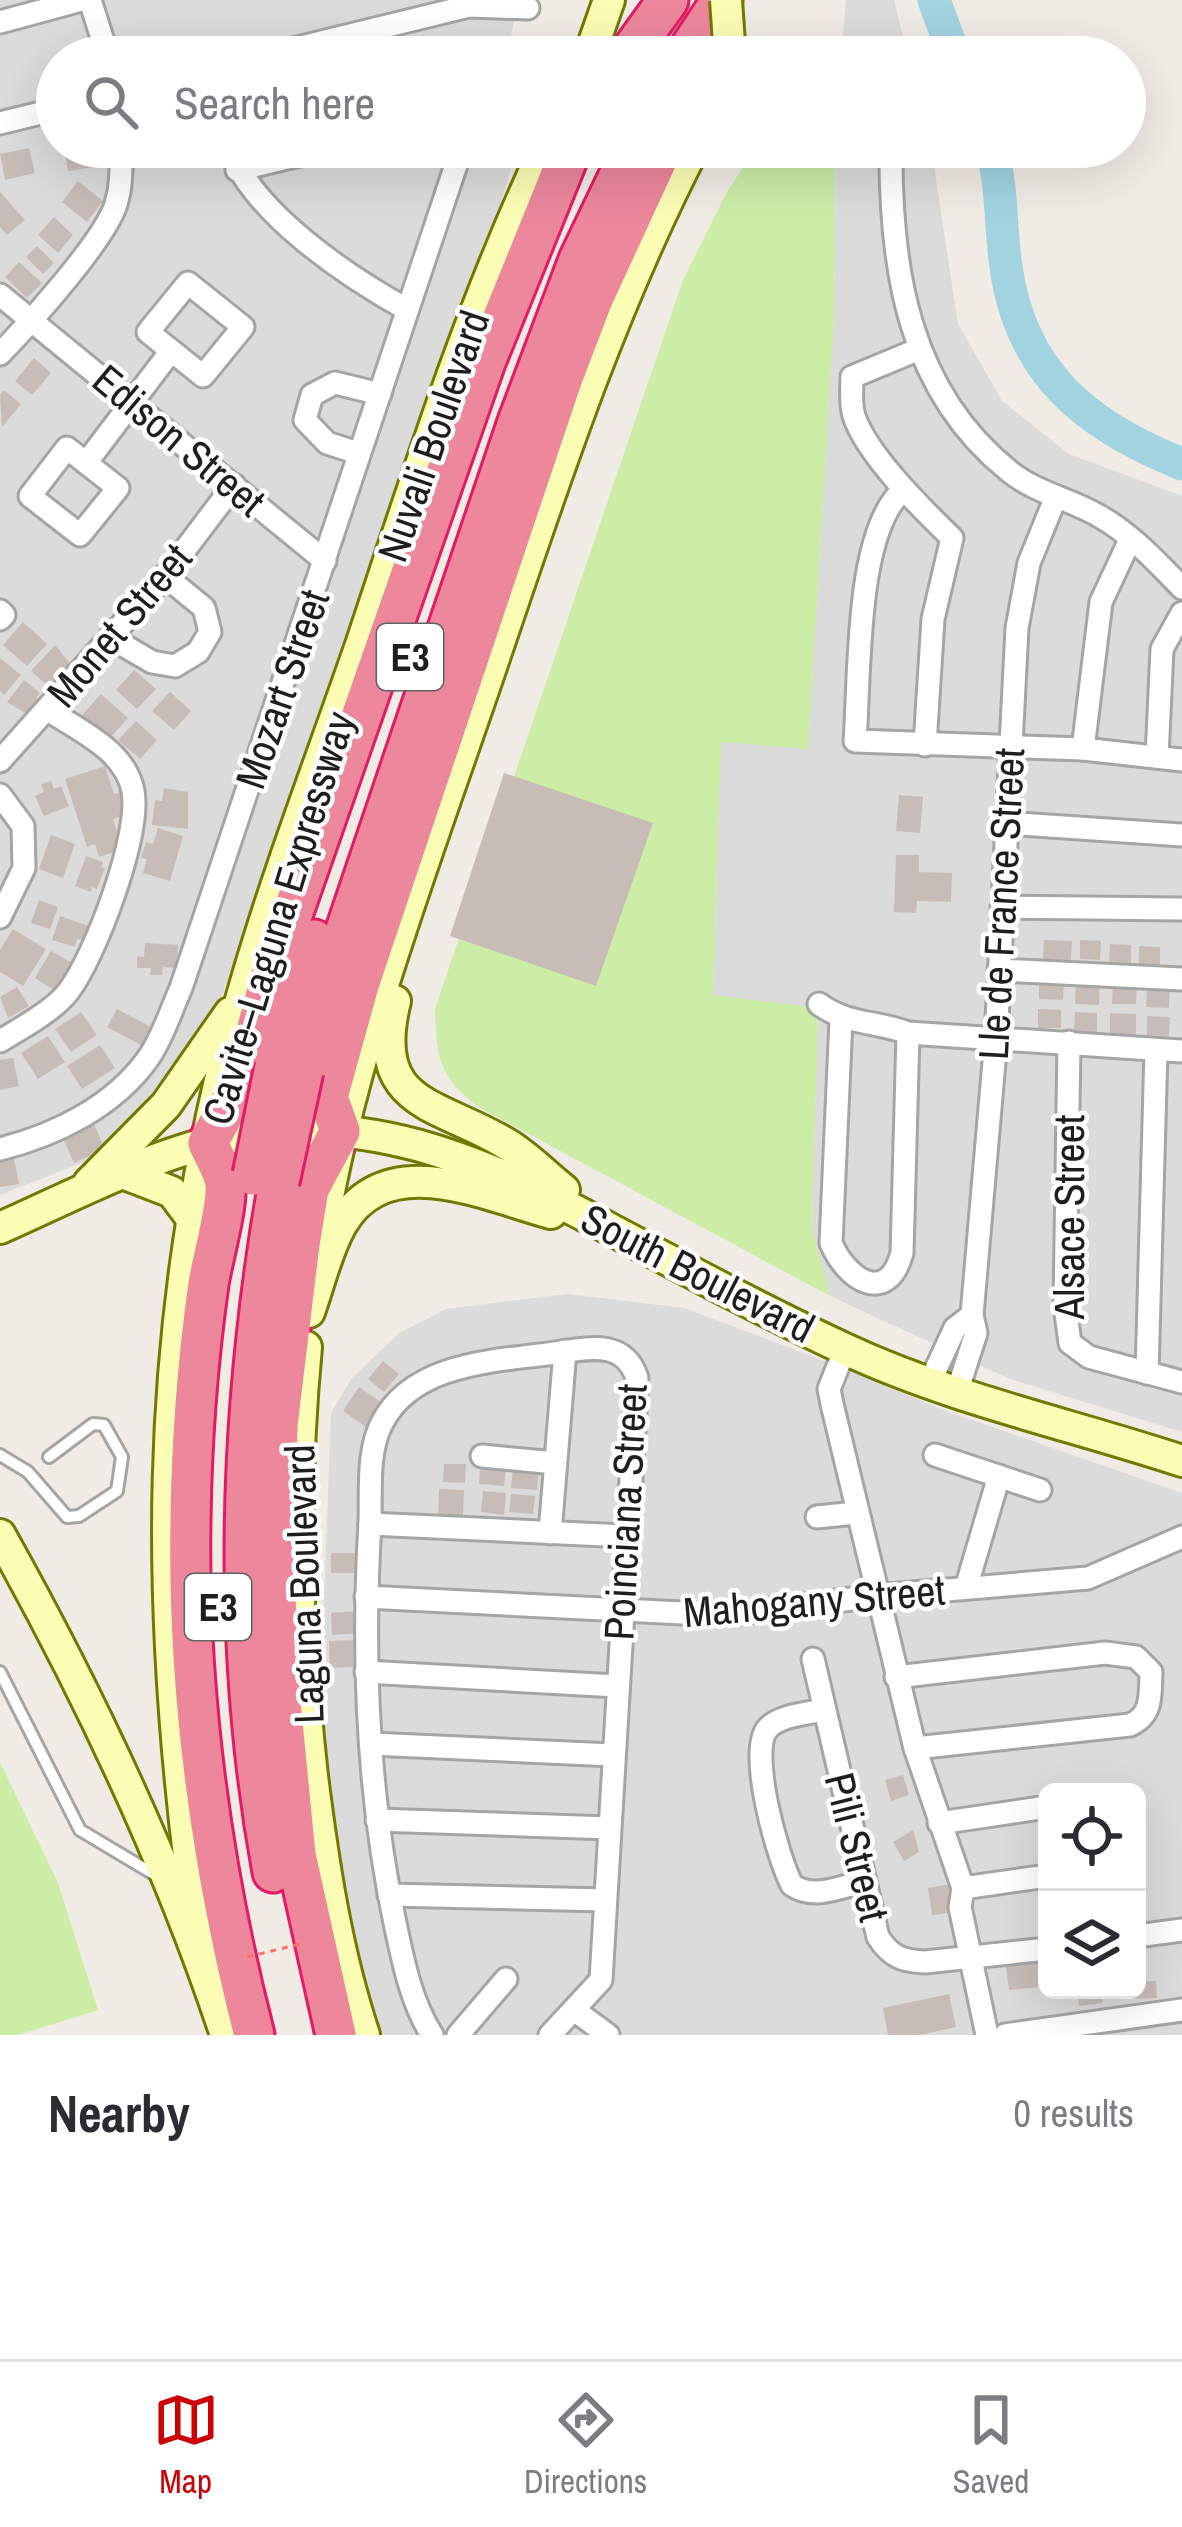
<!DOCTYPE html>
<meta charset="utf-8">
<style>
:root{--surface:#fff;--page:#f7f7f7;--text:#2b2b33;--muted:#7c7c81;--line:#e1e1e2;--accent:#cc0005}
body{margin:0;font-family:"Archivo Narrow",sans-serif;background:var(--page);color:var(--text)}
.controls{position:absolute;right:36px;bottom:36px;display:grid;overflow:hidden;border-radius:18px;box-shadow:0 12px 48px #0002}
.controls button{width:108px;height:108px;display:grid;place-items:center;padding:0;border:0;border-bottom:3px solid var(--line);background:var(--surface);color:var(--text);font:60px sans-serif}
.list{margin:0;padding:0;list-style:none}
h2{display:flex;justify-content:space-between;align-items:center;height:156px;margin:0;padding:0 48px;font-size:51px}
h2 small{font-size:39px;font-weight:400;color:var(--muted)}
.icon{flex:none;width:66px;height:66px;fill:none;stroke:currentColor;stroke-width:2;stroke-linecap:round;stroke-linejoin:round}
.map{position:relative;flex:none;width:1182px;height:2035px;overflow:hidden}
.search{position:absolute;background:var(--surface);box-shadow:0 12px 48px #0002;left:36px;right:36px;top:36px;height:132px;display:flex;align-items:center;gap:30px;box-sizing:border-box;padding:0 42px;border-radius:66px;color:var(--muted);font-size:45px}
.sheet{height:324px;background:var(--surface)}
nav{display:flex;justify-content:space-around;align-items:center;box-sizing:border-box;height:168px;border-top:3px solid var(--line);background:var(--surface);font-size:33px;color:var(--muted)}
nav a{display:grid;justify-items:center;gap:6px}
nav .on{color:var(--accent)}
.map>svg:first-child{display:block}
</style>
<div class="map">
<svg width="1182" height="2035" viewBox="0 0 1182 2035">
<rect width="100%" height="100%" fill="#f0ebe4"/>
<g fill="#dcdbdb" fill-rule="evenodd">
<path d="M0,0H519L506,57H57V147H517L491,237L219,1004L204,1036L124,1138L89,1160L0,1195Z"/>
<path d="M846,0H894L908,57H841Z"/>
<path d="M836,147H931L958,324L1002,401L1069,454L1182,496V1432L1010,1379L830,1296L812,1229L818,1008L713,995L721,741L808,748L834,316Z"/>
<path d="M567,1294L684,1308L839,1366L943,1410L1182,1493V2035H382L353,1941L319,1730L331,1413L352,1378L398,1334L446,1309ZM1047,1792H1137V1990H1047Z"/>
</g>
<g fill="#cbeda6">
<path d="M756,147H836L834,316L808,749L721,742L713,995L818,1008L812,1229L830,1296L477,1106C439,1077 436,1056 435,1009L683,280L727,192Z"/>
<path d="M0,1762L58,1883L98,2010L18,2035H0Z"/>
</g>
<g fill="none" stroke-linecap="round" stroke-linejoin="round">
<g stroke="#a1d3e0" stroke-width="33">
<path d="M934,0L955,57"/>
<path d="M991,147C1003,187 1000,227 1006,267C1021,374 1087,426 1182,464"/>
</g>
</g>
<g fill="#c8bdb6">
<path d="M64,147H92L95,167L68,171Z"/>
<path d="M29,148L35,173L5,180L0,154Z"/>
<path d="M78,181L103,201L87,222L62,202Z"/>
<path d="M0,192L25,220L7,235L0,227Z"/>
<path d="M54,217L73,235L58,253L38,235Z"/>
<path d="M37,246L54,263L43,274L26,257Z"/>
<path d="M19,262L42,283L27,298L5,277Z"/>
<path d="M34,358L51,373L32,395L15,381Z"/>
<path d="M4,390L21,404L2,427L0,395Z"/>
<path d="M23,622L47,644L27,666L3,645Z"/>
<path d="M55,645L77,672L57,694L31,671Z"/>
<path d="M0,658L21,675L4,695L0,691Z"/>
<path d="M134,670L156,689L137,709L116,690Z"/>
<path d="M24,680L40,693L36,698L41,702L30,716L7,702Z"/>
<path d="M170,692L191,711L174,730L152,711Z"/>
<path d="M101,694L128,718L109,739L82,715Z"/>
<path d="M136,721L157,740L140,759L118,740Z"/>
<path d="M105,766L114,794L121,792L128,814L113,819L123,849L99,857L95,844L87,847L65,779Z"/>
<path d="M504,773L653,823L596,986L450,936Z"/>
<path d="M51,781L54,789L61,786L69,806L44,816L35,796L44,792L41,784Z"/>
<path d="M164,788L188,792V829L152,825L155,800L162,801Z"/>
<path d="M899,795L923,797L920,833L896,831Z"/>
<path d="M158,828L183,836L170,881L143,873L147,859L141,858L146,842L153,844Z"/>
<path d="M51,835L75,844L63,878L39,869Z"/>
<path d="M896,855H919V872L952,873L951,902L917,901L916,913L894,912Z"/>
<path d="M86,856L103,862L101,867L105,868L97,889L92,887L91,892L75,886Z"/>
<path d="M39,900L58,907L50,929L31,923Z"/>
<path d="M60,916L89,926L84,941L77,939L75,947L52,940Z"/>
<path d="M13,929L46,949L23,986L0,972V950Z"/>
<path d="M1044,940L1072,941L1071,960L1043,959Z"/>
<path d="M1080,940L1101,941L1100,960L1080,959Z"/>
<path d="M145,943L178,945L177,968L163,967L162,975H150L151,968H137V956L144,957Z"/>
<path d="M1110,944L1131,945V963L1109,962Z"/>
<path d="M1139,946L1160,947V965L1139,964Z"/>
<path d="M51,951L72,963L55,991L35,978Z"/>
<path d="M1039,982L1064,983L1063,1000L1039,999Z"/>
<path d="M1076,983L1100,984L1099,1005L1075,1004Z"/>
<path d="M1113,984L1137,985L1136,1004H1112Z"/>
<path d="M17,987L29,1006L8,1018L0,997Z"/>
<path d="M1147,987L1170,988L1169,1008L1146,1007Z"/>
<path d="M117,1009L151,1027L141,1045L107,1027Z"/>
<path d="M1038,1009L1061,1010V1028H1038Z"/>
<path d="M81,1012L97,1035L71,1052L55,1029Z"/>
<path d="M1075,1012L1097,1013V1034L1074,1033Z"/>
<path d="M1110,1013L1136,1014V1035H1110Z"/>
<path d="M1147,1016L1170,1017L1169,1036L1147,1035Z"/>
<path d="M48,1036L65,1062L38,1079L21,1053Z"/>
<path d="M100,1045L115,1068L82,1089L67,1066Z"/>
<path d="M13,1058L19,1086L0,1090V1060Z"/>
<path d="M93,1122L105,1149L74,1163L62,1136Z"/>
<path d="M14,1158L19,1184L0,1187V1160Z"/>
<path d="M383,1361L399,1374L384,1392L368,1379Z"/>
<path d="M359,1387L382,1403L366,1427L343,1411Z"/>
<path d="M444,1464H466L465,1483L443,1482Z"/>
<path d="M480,1465L506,1467L504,1486L479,1484Z"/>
<path d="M513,1468L539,1470L537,1490L511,1488Z"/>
<path d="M439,1489L464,1490L463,1517L438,1516Z"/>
<path d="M483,1491L506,1493L504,1515L481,1512Z"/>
<path d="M511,1494L535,1496L533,1514L509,1512Z"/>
<rect x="331" y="1553" width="24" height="20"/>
<path d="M358,1611L360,1633L332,1635L331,1613Z"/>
<path d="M353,1640L354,1667L330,1668L329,1641Z"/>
<path d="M903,1775L909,1795L891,1801L885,1780Z"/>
<path d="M913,1830L919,1852L904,1861L893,1842Z"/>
<path d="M952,1884L956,1912L932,1915L928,1888Z"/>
<path d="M1039,1963L1041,1987L1009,1990L1006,1966Z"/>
<path d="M1137,1981H1156L1157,1998L1133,1999Z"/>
<path d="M1077,1990H1104L1102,2003L1079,2006Z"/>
<path d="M949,1994L956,2027L920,2035H888L883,2008Z"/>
</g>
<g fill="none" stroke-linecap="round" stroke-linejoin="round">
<g stroke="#a5a5a5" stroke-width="16">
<g id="lane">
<path d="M0,1455L28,1472L67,1517L79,1516L117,1491L122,1457L104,1425L93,1424L49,1457"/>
<path d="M0,1672L80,1830L157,1876"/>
</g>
</g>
<g stroke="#a5a5a5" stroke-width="27">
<g id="street">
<path d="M90,0L108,57"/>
<path d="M0,22L81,0"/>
<path d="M260,57L469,6L528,8"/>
<path d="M0,123L57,109"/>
<path d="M229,147C252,213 347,276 406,309"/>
<path d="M891,147C890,268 908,390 1009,471C1036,493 1070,499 1099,516C1130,533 1158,563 1182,588"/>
<path d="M237,170L333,147"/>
<path d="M188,283L243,327L203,376L148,332Z"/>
<path d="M0,295L325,561"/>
<path d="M917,350L852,377C852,389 850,404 854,416C867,455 922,509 952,538L933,619L925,745"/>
<path d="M0,354C29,324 105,240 116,204C122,185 121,166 121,147"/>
<path d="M67,448L118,488L80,535L30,496Z"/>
<path d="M358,453L327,443L305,420L312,395L335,383L380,394"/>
<path d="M86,463L171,351"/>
<path d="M903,490C855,532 860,676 855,741L1083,749L1182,760"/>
<path d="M0,611L4,615L0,619"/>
<path d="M111,638L152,662L175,666L198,652L210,632L204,608L165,576"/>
<path d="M1083,749L1101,602L1130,540"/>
<path d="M1157,757L1162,649L1182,613"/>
<path d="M0,761L165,576L234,485"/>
<path d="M0,795L23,826L24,868L0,917"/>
<path d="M1005,823L1182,835"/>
<path d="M1002,907L1182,909"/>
<path d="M999,970L1182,979"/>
<path d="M819,1004C847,1025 877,1021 908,1033L1182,1051"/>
<path d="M841,1020L831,1243C846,1279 887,1307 902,1253L908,1033"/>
<path d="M0,1041C20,1029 53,1011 68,992C95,957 141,835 133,791C125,750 80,731 48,710"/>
<path d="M1069,1042L1065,1306L1070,1343L1089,1357L1182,1382"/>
<path d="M0,1149C56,1135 115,1106 149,1057C163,1037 171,1010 181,988L462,147"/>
<path d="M845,1349L829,1389L832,1404L915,1748L963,1888L960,1907L987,2035"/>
<path d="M1147,1373L1156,1050"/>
<path d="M930,1382L955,1328L972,1315"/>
<path d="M957,1392L976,1333L972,1315L996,1039L1017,628L1029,563L1055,499"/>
<path d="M935,1455L1040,1490"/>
<path d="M482,1456L555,1463"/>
<path d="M817,1517L856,1513"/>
<path d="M370,1524L626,1536"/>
<path d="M550,1533L565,1351"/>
<path d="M966,1588L999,1476"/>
<path d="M366,1597L722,1615L876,1596L1088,1578L1182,1537"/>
<path d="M813,1659L878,1937C891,1957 902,1961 925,1962L1047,1949"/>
<path d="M366,1672L617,1686"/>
<path d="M896,1677L1105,1653L1136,1657L1151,1672C1150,1695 1153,1715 1130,1725L915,1748"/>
<path d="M822,1710C806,1714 781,1715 768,1728C747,1750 778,1859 792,1885C813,1900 841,1887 865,1881"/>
<path d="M371,1744L613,1755"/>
<path d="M377,1820L609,1828"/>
<path d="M939,1823L1047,1807"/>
<path d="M963,1888L1047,1876"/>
<path d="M389,1895L605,1900"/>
<path d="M1137,1936L1182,1930"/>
<path d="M574,2010L608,2035"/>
<path d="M432,2035C411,2002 403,1961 395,1923C367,1791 362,1656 370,1522C371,1491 367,1451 382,1423C414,1360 502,1361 562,1352C594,1347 625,1342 637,1378L601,1980L550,2035"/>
<path d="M458,2035L506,1979"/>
<path d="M1005,2035L1182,2010"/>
</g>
</g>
<g stroke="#707a00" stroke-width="36">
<g id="secondary">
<path d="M589,57L609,0"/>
<path d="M395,1001C369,1106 436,1102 505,1143C526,1155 545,1175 564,1190"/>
<path d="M125,1174L172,1192L193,1220"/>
<path d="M89,1183L166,1105L230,1013"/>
<path d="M0,1228C68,1198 138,1161 211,1142C359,1104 482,1160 610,1229C687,1270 765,1312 845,1349C952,1399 1070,1424 1182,1461"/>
<path d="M320,1240C351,1054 419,877 480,699C544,512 603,323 694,147"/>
<path d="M309,1312C319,1284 326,1252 341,1225C386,1147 484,1195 551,1213"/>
<path d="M306,1347C292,1491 296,1633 312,1776C323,1863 336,1951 364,2035"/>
<path d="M0,1535C90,1696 168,1860 226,2035"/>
<path d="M205,1973C153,1632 147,1322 245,986C278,871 322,758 361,645C417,477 470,307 546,147"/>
</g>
</g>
<g stroke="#e41a64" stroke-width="45">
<g id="highway">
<path d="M627,57L668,0"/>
<path d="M684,57L722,0"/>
<path d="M275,1066L314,940"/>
<path d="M303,1071L328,983L518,422L579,260L633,147"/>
<path d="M273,1872C231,1643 239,1410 279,1182"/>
<path d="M254,2035C211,1869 187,1692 190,1521C191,1442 197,1362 208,1284C212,1259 227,1207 225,1185C224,1172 213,1155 208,1143L244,1077L271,975L485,362L572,147"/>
<path d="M336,2035L296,1855L278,1671L275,1554L278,1425L300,1244L309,1189L340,1131L328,1097L359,985L562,380L593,299L663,147"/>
</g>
</g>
<use href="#lane" stroke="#fff" stroke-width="10"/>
<use href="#street" stroke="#fff" stroke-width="21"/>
<use href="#secondary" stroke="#fbfdb4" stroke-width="30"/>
<use href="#highway" stroke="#ec879c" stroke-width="39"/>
<g stroke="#707a00" stroke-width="36" stroke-linecap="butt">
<path id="secondary-bridge" d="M726,0L730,57"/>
</g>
<g stroke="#e41a64" stroke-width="45" stroke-linecap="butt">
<g id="highway-bridge">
<path d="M253,1175L275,1066"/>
<path d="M279,1182L303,1071"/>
</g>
</g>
<path stroke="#ff7165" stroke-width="3" stroke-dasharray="6 6" stroke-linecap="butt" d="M247,1957L300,1944"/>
<use href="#secondary-bridge" stroke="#fbfdb4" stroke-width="30"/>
<use href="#highway-bridge" stroke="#ec879c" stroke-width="39"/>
</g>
<g text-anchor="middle" stroke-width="9" stroke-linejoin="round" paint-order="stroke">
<g fill="#fff" stroke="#626262" stroke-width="3">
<rect x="377" y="624" width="66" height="66" rx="9"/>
<rect x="185" y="1574" width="66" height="66" rx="9"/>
</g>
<g font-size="39" font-weight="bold" fill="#1e1e1e">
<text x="410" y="671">E3</text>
<text x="218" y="1621">E3</text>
</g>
<g font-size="42" fill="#1e1e1e" stroke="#fff">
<text transform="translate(433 436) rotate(-71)" y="15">Nuvali Boulevard</text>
<text transform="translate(179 440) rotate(40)" y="15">Edison Street</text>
<text transform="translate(119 625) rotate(-50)" y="15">Monet Street</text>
<text transform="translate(282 689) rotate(-71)" y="15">Mozart Street</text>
<text transform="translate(1001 904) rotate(-87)" y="15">Lle de France Street</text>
<text transform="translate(278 918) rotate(-73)" y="15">Cavite–Laguna Expressway</text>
<text transform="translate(1069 1217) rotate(-90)" y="15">Alsace Street</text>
<text transform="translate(698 1273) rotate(27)" y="15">South Boulevard</text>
<text transform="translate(625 1512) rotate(-87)" y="15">Poinciana Street</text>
<text transform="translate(304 1584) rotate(-92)" y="15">Laguna Boulevard</text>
<text transform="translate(814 1601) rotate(-5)" y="15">Mahogany Street</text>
<text transform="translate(857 1847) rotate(76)" y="15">Pili Street</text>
</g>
</g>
</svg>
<div class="controls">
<button><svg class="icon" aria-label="locate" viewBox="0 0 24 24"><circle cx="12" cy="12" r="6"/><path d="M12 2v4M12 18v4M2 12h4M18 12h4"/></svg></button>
<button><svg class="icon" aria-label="layers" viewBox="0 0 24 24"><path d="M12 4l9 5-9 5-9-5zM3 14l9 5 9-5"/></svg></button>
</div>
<div class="search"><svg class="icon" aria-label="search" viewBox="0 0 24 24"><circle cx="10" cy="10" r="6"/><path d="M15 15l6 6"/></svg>Search here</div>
</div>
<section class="sheet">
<h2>Nearby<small>0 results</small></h2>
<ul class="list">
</ul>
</section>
<nav>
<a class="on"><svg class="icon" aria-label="map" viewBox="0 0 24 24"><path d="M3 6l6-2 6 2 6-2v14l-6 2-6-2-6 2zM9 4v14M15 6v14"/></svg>Map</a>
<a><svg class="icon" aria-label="directions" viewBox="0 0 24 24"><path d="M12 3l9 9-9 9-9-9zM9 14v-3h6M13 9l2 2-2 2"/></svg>Directions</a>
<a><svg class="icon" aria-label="saved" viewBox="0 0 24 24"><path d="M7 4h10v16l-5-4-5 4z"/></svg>Saved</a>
</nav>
